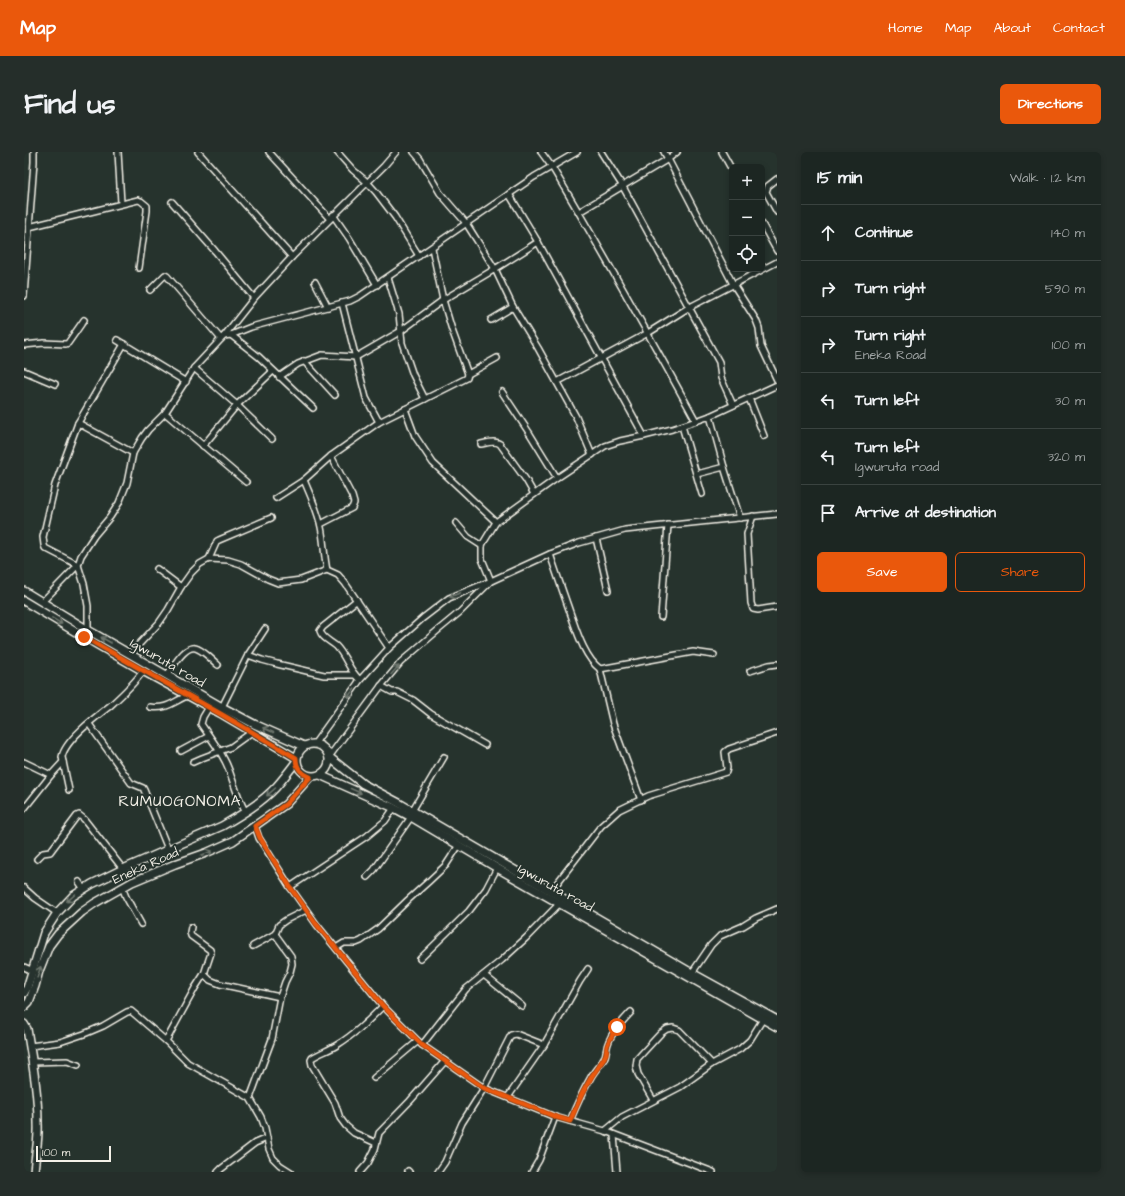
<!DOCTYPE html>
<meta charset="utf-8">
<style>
:root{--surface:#1c2622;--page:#252e2a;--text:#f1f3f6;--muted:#a0a5a5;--line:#3a4340;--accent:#ea580c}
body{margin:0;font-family:"Architects Daughter",sans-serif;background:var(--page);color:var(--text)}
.controls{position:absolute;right:12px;top:12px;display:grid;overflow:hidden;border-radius:6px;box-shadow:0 2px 6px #0003}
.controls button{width:36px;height:36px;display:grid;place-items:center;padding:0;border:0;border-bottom:1px solid var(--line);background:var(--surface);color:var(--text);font:20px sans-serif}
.scale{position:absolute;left:12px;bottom:10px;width:75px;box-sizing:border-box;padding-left:4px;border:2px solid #f4f1e8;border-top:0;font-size:11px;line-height:14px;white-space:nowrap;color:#f4f1e8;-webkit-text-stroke:3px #26332d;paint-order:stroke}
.stop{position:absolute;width:12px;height:12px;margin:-9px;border:3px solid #ea580c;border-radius:50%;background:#fff}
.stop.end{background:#ea580c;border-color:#fff;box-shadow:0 1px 4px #0008}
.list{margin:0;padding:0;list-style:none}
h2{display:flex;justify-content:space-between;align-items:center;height:52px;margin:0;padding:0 16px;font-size:17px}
h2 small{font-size:13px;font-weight:400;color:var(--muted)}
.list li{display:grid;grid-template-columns:26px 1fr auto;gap:12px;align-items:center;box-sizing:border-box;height:56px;padding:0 16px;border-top:1px solid var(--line)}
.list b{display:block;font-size:15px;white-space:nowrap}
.list p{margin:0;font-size:13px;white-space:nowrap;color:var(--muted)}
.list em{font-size:13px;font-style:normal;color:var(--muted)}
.actions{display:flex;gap:8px;padding:12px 16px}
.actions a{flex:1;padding:9px 0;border:1px solid var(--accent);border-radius:6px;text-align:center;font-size:14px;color:var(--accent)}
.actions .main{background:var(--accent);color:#fff}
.icon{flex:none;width:22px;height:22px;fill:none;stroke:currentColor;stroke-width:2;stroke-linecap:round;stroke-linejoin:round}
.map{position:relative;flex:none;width:753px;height:1020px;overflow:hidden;border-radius:6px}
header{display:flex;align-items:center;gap:24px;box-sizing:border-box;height:56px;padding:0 20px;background:var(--accent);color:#fff}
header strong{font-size:19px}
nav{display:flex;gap:22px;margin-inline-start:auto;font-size:14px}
.intro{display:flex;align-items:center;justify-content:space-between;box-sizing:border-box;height:96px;padding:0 24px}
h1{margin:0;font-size:28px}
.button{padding:10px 18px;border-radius:6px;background:var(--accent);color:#fff;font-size:14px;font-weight:700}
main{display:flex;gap:24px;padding:0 24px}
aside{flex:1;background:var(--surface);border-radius:6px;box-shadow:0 2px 6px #0003}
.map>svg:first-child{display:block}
</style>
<header>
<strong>Map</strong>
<nav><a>Home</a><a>Map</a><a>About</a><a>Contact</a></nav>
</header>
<div class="intro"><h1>Find us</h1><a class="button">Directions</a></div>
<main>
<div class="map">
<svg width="753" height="1020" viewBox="0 0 753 1020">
<rect width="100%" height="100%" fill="#26332d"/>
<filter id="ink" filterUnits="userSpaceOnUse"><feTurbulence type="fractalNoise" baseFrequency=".025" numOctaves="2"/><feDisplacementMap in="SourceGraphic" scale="8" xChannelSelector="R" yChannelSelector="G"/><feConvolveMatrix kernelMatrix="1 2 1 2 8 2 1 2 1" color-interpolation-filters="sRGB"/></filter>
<g filter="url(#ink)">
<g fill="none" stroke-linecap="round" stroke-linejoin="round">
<g stroke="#f4f1e8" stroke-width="8">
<g id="minor">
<path d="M94,0L97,51"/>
<path d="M174,0L268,105"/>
<path d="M245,0L306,67"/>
<path d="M313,0L329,18L343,30L352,40L371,65L395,104"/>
<path d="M390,0L396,7L416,41L442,71L471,117L489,155L514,196L552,265L568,303"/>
<path d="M517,0L528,15C578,99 625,183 672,269"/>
<path d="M577,0L598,33L695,210L697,226L709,253"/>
<path d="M640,0L644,7L709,132L732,168L735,176L737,194L753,228"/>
<path d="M698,0L708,18"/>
<path d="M753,27L744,34L742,40L753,60"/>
<path d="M485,42L514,90L620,284"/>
<path d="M148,50L191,99L230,146"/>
<path d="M555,60L644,7L653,0"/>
<path d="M309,63L325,86L353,133"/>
<path d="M738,72L753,99"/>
<path d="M5,75L114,48L117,49L123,54V59L115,116"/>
<path d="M408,96L419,148L428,178L444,222"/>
<path d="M364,126L375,162L378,191L389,223L401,247"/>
<path d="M291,130L304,155"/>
<path d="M126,138L141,123L143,124L197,187"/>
<path d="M0,144L10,10V0"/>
<path d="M318,151L342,246L355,270"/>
<path d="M467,168L489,155"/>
<path d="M207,183L235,205L289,256"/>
<path d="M200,184L207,183L227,175L326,149L336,144L510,25L553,0"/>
<path d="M93,188L162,230"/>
<path d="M0,193L20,191L42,192L44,191L60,168"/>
<path d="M280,209L311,243"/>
<path d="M170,216L213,253L248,287"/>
<path d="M0,219L31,232"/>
<path d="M255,225L274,212L298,203L332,205L377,179L419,148L471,117L514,90"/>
<path d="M533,230L624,181L664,156L753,110"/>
<path d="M478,240L506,282L533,326"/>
<path d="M725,246L740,284"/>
<path d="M381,257L391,284L409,311L472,370"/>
<path d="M141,261L222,330"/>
<path d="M686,264L700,315L716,366"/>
<path d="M54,271L109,301"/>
<path d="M658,274L678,342"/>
<path d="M457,292C463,291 471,288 476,292L502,328L510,342"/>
<path d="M179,294L213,253L249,219"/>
<path d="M673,322L700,315"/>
<path d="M280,328C286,343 294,359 297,375C300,389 300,404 303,418L314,423L321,431L365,496"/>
<path d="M252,346L280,328L307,304L355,270L443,226L444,222L473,206"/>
<path d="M729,364L723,382L727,451L729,457L734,458L753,455"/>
<path d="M432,371L444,385L458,394"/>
<path d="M297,372L328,356L330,351L328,344L307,304"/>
<path d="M572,386L584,438"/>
<path d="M526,402C533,423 540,443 547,463C553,480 561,506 576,517L669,500L690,503"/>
<path d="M185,407L193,389L195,388L247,366"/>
<path d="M133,417L157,435"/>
<path d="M467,429L458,407V393L472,370L533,326L581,294L596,289L620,284L648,277L672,269L686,264L753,233"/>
<path d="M333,448L299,475L296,479C298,486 306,489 312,494C322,504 325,519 336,528"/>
<path d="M18,450L54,413L21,396L20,393L19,385L31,333L54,271L100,192"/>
<path d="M637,465L644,373"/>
<path d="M64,478V454L60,432L54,413L57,404L70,384L86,365L95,351L103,331L109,301L118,286L124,278L141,261L170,216L200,184L230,146L268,105L360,14L372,0"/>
<path d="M106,502L135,471L144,458L157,435L167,421L176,412L185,407L204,408L217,412L244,427L254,431L277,428L303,418"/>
<path d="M224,503L238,508L253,512L300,523H330"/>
<path d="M576,517L589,572L617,648"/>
<path d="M726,519L745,513L753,512"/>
<path d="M143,523C149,515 162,490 174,497C181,500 188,508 194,513"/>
<path d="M357,534L368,540H373L389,548L407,562L461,593"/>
<path d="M126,555C143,558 150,549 165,543"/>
<path d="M185,555L179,565L177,572C187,587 199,601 205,618C210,632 214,646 221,659"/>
<path d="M198,555L224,503L241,477"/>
<path d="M65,572L107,631L119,636L120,638L144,697"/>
<path d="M291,591L336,528L365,496L399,466L425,446L467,429L526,402L555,391L601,378L753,362"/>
<path d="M157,599L185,584"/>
<path d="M305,605L357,534L377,510L413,479L436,460L465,431"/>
<path d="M0,610L27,623L39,610"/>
<path d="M169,610L178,606L207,595L228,580"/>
<path d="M45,638L38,605C41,588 73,564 87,553C98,543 110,532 119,519"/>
<path d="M0,657L27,623"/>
<path d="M388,659L420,605"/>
<path d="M231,674L235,686L266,735L293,773L359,854L398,893L460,936L531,965L581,979L689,1020"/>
<path d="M13,707L19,701L26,700L53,664L55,663L60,667L99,717"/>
<path d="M343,725L350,718L387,665"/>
<path d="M55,730L60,737"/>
<path d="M98,735L102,745L117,772"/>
<path d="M266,735L343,684L361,669L370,656"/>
<path d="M0,736L11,746L33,761"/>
<path d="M527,739L577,674L595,658L624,644L702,620L703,616L701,600L705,597L753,581"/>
<path d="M229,794L251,782L255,773L262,768L282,758"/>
<path d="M312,796L320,791H332L337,789L354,777L384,748L404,730L422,713L435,693"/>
<path d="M396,807L445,759L462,737L473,716"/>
<path d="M0,815L7,818"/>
<path d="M668,821L687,793L696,784L719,774L732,766L753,757"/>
<path d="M180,822L186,828L196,832L256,845"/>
<path d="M460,823L498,854"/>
<path d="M142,889L171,836L180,822L187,801L186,798L167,784L166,780L167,775"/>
<path d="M398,893L442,837L478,808L502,786L536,751"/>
<path d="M6,894L36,890L60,882L79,874L103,860L107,859L142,889L164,911L226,946L237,965L241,976L245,997L249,1006L256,1013L267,1020"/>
<path d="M9,910L43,909L54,913"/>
<path d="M350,926L394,889"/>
<path d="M484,945L520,893L556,829L564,817"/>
<path d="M226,946L248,887L256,845L261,830L266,820L268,812L267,804L251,782"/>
<path d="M629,948L614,922L612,914L613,907L637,881L643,877L649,876L655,878L688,912"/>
<path d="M546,969C552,954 559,939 567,925C571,918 576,913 580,907C583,901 582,895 585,889C589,878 599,869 607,860"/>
<path d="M581,979L598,965L656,935L688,912L716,897L726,888L739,867"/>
<path d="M590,983L593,1020"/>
<path d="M352,991L330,981L322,974L316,966L311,951L288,913L287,908L288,906C296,901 305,898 313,893C331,882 345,868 359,854"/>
<path d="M384,1019L385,1020"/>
<path d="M194,1020L197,1017L231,991L243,986"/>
<path d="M336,1020L344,1011L351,997L355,981L386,949L421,909"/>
<path d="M414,1020L421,1010L438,971L460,936L487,883L492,882L520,893"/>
<path d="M508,1020L515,1008L531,965"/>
</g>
</g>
<g stroke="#f4f1e8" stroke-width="10">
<g id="secondary">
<path d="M0,439L64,478L198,555L230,572L280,594"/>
<path d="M0,449L60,485L119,519L196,561L272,606"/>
<circle cx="289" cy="608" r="16"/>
<path d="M305,605L339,632L375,651L668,821L753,868"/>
<path d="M296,623L370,656L387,665L473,716L753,875"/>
<path d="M0,841L3,836L20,781L33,761L49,744L68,732L99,717L198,674C217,663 237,651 252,635C259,627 266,618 272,610"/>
<path d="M0,855L5,850L11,834L15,819L25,794L34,782L58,760L71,751L108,730L151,712L182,701L209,689L262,652L286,625"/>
<path d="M0,872L3,877C8,908 14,939 14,971C15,988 11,1004 10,1020"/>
</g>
</g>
<use href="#minor" stroke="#26332d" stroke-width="5"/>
<use href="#secondary" stroke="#26332d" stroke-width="7"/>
</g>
<defs><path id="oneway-shaft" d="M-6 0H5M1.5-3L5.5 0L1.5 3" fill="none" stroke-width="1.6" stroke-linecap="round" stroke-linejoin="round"/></defs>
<g stroke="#6e766e">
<use href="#oneway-shaft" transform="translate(431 443) rotate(158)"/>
<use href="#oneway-shaft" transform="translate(33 469) rotate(31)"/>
<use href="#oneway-shaft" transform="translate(82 488) rotate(-150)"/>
<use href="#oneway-shaft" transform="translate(371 518) rotate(-48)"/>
<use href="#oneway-shaft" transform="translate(327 541) rotate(126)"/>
<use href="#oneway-shaft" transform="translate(244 578) rotate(-156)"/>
<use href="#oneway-shaft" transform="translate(332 639) rotate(24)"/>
<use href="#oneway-shaft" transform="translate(247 640) rotate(138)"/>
<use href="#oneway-shaft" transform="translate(183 701) rotate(-22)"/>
<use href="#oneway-shaft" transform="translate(47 746) rotate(138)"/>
<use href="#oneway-shaft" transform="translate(15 820) rotate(-72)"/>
</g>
</g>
<g fill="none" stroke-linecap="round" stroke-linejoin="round" filter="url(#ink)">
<path stroke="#ea580c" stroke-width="5" d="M60,485C131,525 202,564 272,606C272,616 277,621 286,625L262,652L231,674L236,686L266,735L293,773L359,854L398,893L460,936L532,965L546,969L558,942L568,924L579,908L582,902L583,894L586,887L593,875"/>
</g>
<g text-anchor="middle" stroke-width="4" stroke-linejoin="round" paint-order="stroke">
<g font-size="13" fill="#f4f1e8" stroke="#26332d">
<text transform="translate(144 510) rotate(30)" y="5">Igwuruta road</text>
<text transform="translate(121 713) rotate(-24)" y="5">Eneka Road</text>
<text transform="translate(532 735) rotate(29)" y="5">Igwuruta road</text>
</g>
<g font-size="15" letter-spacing="1" fill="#f4f1e8" stroke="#26332d">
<text x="156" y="654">RUMUOGONOMA</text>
</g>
</g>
</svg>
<div class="controls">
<button>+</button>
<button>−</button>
<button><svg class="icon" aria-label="locate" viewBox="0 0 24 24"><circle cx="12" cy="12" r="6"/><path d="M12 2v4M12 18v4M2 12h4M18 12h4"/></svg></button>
</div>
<div class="scale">100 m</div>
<div class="stop" style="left:593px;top:875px"></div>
<div class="stop end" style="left:60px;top:485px"></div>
</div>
<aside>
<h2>15 min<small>Walk · 1.2 km</small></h2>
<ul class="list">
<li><svg class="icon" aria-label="ahead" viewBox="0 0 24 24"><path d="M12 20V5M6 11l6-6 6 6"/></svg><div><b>Continue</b></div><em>140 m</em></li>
<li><svg class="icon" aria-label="right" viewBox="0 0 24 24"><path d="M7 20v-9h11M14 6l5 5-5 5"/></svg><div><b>Turn right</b></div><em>590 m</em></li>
<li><svg class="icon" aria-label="right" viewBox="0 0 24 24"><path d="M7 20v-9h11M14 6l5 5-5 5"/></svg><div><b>Turn right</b><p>Eneka Road</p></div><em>100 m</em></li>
<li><svg class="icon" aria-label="left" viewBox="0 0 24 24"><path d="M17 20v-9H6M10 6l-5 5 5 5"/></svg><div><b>Turn left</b></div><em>30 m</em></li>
<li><svg class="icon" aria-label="left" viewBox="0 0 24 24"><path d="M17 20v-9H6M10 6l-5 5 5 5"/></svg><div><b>Turn left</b><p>Igwuruta road</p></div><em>320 m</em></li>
<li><svg class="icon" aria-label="arrive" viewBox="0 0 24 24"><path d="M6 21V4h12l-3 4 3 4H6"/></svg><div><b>Arrive at destination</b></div></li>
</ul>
<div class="actions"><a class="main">Save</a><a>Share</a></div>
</aside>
</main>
